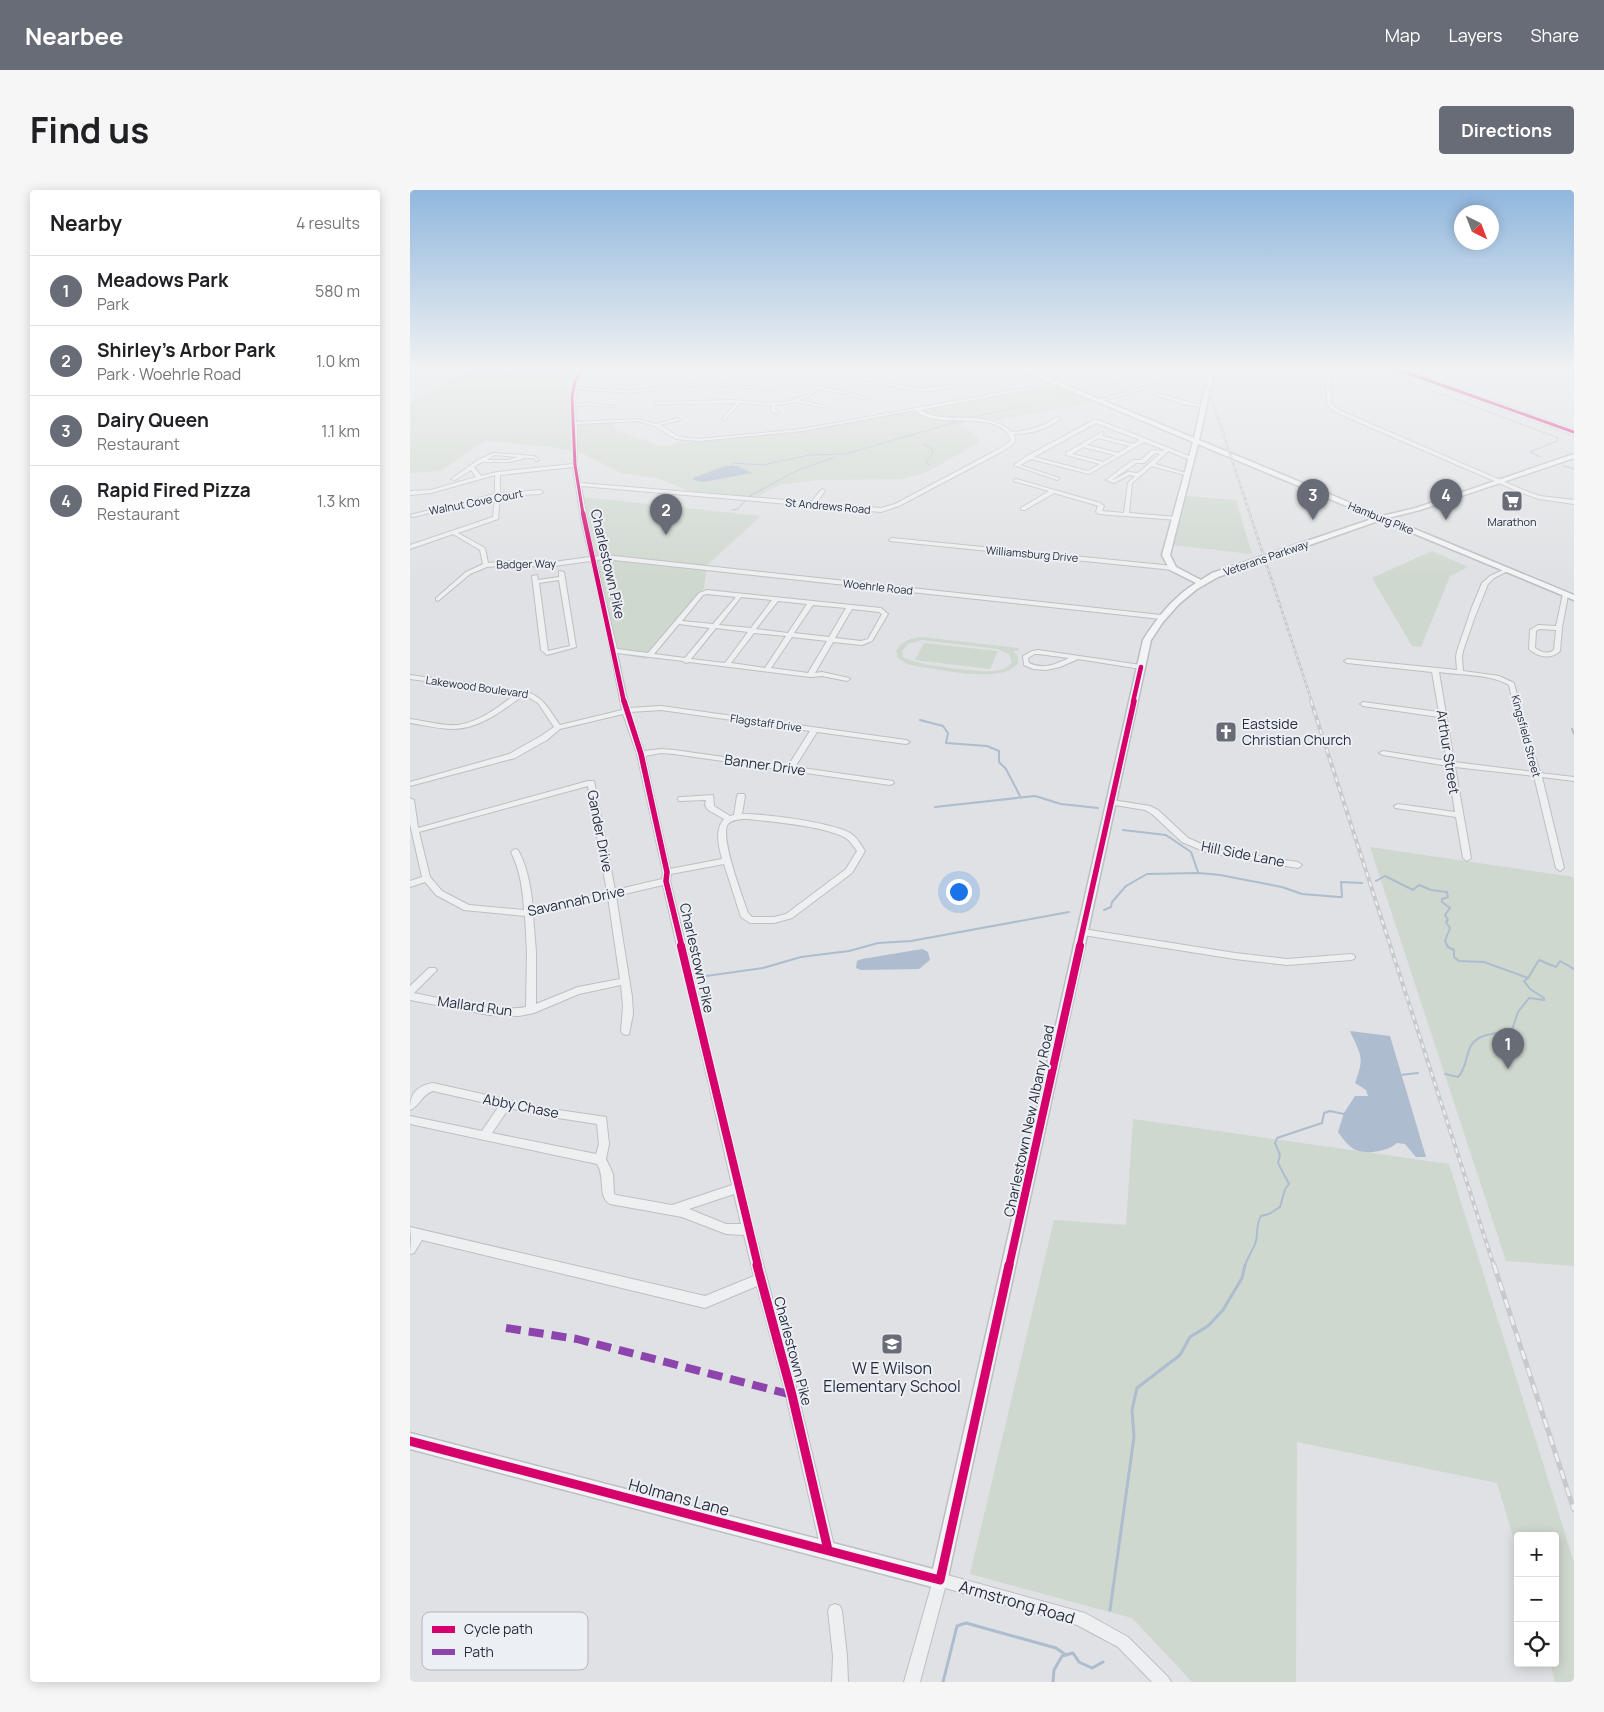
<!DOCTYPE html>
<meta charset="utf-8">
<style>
:root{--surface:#fff;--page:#f6f6f6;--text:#202124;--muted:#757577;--line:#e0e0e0;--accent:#676c77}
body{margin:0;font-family:Manrope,sans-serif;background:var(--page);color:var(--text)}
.controls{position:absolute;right:15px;bottom:15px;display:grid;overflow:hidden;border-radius:5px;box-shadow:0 2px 12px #0003}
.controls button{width:45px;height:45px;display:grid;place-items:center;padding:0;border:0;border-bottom:1px solid var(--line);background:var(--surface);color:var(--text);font:25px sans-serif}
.compass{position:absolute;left:1044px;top:15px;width:45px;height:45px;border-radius:50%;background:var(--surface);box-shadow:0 2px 12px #0003;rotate:138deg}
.you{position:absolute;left:548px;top:701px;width:18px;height:18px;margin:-12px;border:4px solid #fff;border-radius:50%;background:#1a73e8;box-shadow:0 0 0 8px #1a73e833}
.badge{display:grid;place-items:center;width:32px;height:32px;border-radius:50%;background:var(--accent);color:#fff;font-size:16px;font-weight:700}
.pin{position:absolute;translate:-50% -41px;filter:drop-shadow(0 1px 2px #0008)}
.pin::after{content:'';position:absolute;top:26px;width:18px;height:15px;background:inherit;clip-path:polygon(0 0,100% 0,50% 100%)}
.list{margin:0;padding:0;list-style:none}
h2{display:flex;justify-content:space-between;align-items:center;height:65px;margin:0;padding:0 20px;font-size:21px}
h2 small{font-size:16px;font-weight:400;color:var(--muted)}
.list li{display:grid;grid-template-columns:32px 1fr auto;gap:15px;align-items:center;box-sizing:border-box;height:70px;padding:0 20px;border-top:1px solid var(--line)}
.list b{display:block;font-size:19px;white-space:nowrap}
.list p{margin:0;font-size:16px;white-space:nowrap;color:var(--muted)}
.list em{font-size:16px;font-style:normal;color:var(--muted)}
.icon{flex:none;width:28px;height:28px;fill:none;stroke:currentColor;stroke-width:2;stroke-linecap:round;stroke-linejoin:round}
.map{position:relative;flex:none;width:1164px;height:1492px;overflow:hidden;border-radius:5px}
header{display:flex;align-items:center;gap:30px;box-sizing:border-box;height:70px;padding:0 25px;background:var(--accent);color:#fff}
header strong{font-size:24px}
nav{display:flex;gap:28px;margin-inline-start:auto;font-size:18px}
.intro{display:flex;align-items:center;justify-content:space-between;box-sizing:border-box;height:120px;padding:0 30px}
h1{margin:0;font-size:35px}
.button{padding:12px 22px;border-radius:5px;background:var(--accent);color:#fff;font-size:18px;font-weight:700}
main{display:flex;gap:30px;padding:0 30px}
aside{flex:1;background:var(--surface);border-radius:5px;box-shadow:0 2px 12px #0003}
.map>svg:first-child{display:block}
</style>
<header>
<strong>Nearbee</strong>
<nav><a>Map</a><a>Layers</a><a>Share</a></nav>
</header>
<div class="intro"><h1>Find us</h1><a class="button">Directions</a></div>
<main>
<aside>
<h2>Nearby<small>4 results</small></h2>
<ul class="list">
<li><span class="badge">1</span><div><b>Meadows Park</b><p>Park</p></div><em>580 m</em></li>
<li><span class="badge">2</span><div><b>Shirley's Arbor Park</b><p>Park · Woehrle Road</p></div><em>1.0 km</em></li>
<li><span class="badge">3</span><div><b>Dairy Queen</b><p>Restaurant</p></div><em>1.1 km</em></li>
<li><span class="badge">4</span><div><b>Rapid Fired Pizza</b><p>Restaurant</p></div><em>1.3 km</em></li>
</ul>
</aside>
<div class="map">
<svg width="1164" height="1492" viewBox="0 0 1164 1492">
<rect width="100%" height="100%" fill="#dfe1e4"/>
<g fill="#cfd8cf" fill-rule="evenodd">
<path d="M60,179H168L160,196V234L202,232L204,240L249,255L257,256L271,251L279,252L408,238L644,196L684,212L588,230L567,227L550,235L569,247L567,254L515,283L491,289L408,290L370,295L344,308L279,301L250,289L211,283L171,263L140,257L75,251L31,281L0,283V214Z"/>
<path d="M777,306L826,310L842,364L762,355Z"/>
<path d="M173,307L351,326L297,375L294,398L236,469L209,464Z"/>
<path d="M1022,361L1058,377L1040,386L1011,457L1002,456L962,388Z"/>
<path d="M512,447L609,458L608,461H603L608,467V473C593,495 529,479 506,476L497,474L488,468L486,461C491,451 501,448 512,447ZM512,450L588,459L599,464L602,472C598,478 592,480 585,481C572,483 503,475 493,467L492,461L498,454Z"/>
<path d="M514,453L588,461L580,479L505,470Z"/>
<path d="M960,657L1164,687V1076L1096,1071Z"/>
<path d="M723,929L1039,974L1164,1372V1492H1145L1140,1473H1145V1346H1108V1363L1087,1293L887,1252L886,1492H782L722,1428L560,1384L644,1030L716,1035Z"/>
</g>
<g fill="#adbccf">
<path d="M315,276H328L342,283L293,292L284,290L283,288Z"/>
<path d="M512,759L518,762L520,770L509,779L451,780L446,778L447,771L452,769Z"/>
<path d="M940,841L980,846L1016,967H1006L995,954L987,953C978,961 960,964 949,961C940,959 933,949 928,942L934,923L945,906H958L956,900L945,893C955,867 951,866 940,841Z"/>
</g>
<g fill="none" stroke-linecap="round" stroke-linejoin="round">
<g stroke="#adbccf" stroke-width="1">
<path d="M965,179L1148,248L1147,251L1120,262L1130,267"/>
<path d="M692,196L753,179"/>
<path d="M651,206L663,203"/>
<path d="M565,227L616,215"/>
<path d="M513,254L522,258L523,263L516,271L519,276"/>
<path d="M376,270L400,265L435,264L553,230"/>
<path d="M322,276L324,273L354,275L374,270"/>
<path d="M1153,276L1164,279"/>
<path d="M338,307L388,280L425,267"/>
<path d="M322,320L328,319L336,310"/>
</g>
<g stroke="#adbccf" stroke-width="2">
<path d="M510,530L533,536L538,543L536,553L577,556L589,561V572L596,579L610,606"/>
<path d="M1162,539L1164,544"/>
<path d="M525,617L625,606L651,614L688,618"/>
<path d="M713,640L756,645L781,662L788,682"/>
<path d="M966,691L975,686L1003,700L1009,695L1021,700L1037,702L1038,707L1032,709V712L1040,718L1035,725L1038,730L1036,732L1040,738L1035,751L1038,757L1044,760V767L1049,771L1074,772L1118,788"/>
<path d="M694,720L701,717L702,712L716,696L737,684L789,683L810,685L872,697L892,704L929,707H932L931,692L952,693"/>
<path d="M282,788L353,778L391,767L439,761L468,753L501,751L659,722"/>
<path d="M1035,884L1048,887C1060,875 1053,855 1071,847C1081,842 1092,844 1102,840L1108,822L1119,808L1134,810V808L1120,799L1114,791L1118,788L1129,770L1146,777L1150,771L1164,779"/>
<path d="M990,885L1008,883"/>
<path d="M835,1076C837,1068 842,1062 845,1054C849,1044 845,1035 851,1026L859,1024L870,1017L875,999L879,994L868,973L870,965L865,953L867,948L912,933L914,923L920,921L934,924"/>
</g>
<g stroke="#adbccf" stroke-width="3">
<path d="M700,1420L724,1247L722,1220L727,1198L770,1165L780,1147L798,1136L813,1120L832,1088L835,1075"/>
<path d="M533,1492L547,1436L556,1433L646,1458L656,1465"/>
<path d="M643,1492L644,1480L652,1466L663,1463L669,1472L682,1478L693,1472"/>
</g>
<g stroke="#bdbfc2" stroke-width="2">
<g id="minor">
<path d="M32,179H37L21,188L0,191V189L19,186Z"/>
<path d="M170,179H174L167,191L166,197L220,201L296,192L364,199L362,200L296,194L220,203L166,199L165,214L178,213L205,216L203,217L178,215L165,216L166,232L228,229L246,234L268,228L270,230L250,235L269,247L289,249L392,239L648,192L647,194L510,220C530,232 554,225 577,230C587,231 594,236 602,242C619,241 633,237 647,227L651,228C638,239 621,244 604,244L605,251L601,256L591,262L489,316L471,322L171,296L178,334L185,367L195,365L751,425L754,427L751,429L195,369L186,370L207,459L238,463L289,403L297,400L471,418L478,424L462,451L452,455L423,452L405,483L412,482L439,488L440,489L437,491L412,486L400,487L279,472L276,473L273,471L207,463L219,518L251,516L496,550L500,552L496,554L407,542L385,577L483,591L484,593L480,595L264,564L251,563L235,566L260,679L312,669C309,656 304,641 314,629L298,620L295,615L296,610L269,611L268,609L269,607H272L303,605L304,616L320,626L324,625L327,606L328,604H334L335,606L332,624C356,624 420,632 440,643C447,647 451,655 455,661L442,683L382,728L364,733H340L331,727L314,674L261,684L260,691L344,1040L388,1205L425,1360L423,1365L418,1367L413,1365L411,1360L376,1205L347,1096L295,1118L12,1050L4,1063L0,1064L1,1048L0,1037L295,1106L344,1086L334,1045L316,1044L272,1027L200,1014C187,1006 196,988 187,974L0,934V926L72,941L89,916L23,901C12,904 10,916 0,920C0,904 6,896 23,893L135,918L196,927L199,954L196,969L203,984L204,1004L206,1005L262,1015L322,995L253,695L206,706L222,807L223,824L219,844L216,845L213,844L211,841L213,816L211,795L169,804L124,823L109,826L79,825L0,810V796L19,778H25L27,780L4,803C39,810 81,823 116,817L117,762L115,726L54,720L26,705L15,692L0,697V691L12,687L0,634V608L4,610L8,638L178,591H184L205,700L252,689L253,682L227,564L213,524L150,539L137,550L105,568L0,596V592L99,564L131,546L144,537L128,513L114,505C93,520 70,539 43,539C29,539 14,535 0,533V529C15,531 32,536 48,535C70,532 90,516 107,503L0,489V485L115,501C135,508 138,519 150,535L212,520L195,432L181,371L136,377L101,375L77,377L60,384L28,411L26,410V408L56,382L73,374L70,360L43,344L0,359V355L83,327L85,307L3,327L0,325L85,304V285L21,303L0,305V301L21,300L66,287L61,280L45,290L41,289L68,270L83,263L124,266L129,270L127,271L123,268H113V269L99,272H72L64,277L71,286L87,282L163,274C163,262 163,250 163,239C161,215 157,201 170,179ZM505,220C512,225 518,228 527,229C547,233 593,224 601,250L597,254L587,260L485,314L471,318L406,313L415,301L412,299L401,312L170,293L167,275V234L228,231L244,236L266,249L289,251L392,241ZM84,265L108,267L99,270H77ZM163,277L172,334L180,367L136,373L101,371L78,373L75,358L48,343L88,329L90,306L130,304L133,302L130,300L90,303V285ZM297,404L326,407L303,434L272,431L293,405ZM331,407L362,410L341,438L309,435ZM368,411L397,414L378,443L346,439ZM403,415L436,418L419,447L384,443ZM442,419L469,422L472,424L458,449L451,451L425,448ZM269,434L300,438L275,468L244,464ZM306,438L338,442L315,473L281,469ZM344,443L376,446L355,478L321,473ZM382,447L417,451L398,483L361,478ZM251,520L400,541L378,576L264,560L251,559L234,561L220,522ZM178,596L197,702L123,719C121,698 118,678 108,660L105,659L101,662C110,680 113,700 114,720L59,715L32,701L20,687L9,642ZM337,629C358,631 422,637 437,649C441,652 444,657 447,661L436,679L376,724L364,727H342L338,723C333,708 309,646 318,634C323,629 331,629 337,629ZM198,707L210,789L168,797L126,814V762L123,725ZM99,918L135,926L187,934L189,954L186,964L82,943ZM324,1004L331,1034H316L279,1019Z"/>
<path d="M240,179H249L250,180L248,181Z"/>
<path d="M323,179L346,182L348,181L346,179H350L352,182L346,184L323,182L321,181Z"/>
<path d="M411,179H418L416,180C423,183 450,189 457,188C465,186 468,179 476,179L462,189L485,194L520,183L521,185L490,195C511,200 523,198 544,194L546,195C518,208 489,197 460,191C449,188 437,188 425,186L411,197L438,202L460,209L458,210L437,204L408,199L398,207L388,210L417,216V218L384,212L376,214L366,215L365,220L369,223L367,224L361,221L362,215L330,213L314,230L312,229L326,213L247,214L245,213L247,212L323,210L353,213L376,212L396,205L421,185L412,181L391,186L389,185Z"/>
<path d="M676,179H683L640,191L638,190Z"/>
<path d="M909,179H914L920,184L921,214L929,220L1116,301L1130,306L1164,310V314L1129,309L1112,303L925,222L917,214L916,184Z"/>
<path d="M1029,179H1035L1011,189L1008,188Z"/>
<path d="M774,186L777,187L692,211L688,210Z"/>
<path d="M746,203L795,216L793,217L777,215L745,205Z"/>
<path d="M684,230H688L784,268V270H780L758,261L745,274L779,284V286L742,276L722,293L719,323L765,327L767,328V330L689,324L686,322L688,316L686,315L644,303L615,320H611V318L639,301L604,291V290L606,289L690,313L694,316L692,321L714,323L718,293L725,286L719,285L704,293L696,290L723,270H731L742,260L753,261L755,260L734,252L679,284L621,269L610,275L649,288V289L647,290L604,275L617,266ZM686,233L730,250L723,254L691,246L694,243L692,242L656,263V265L690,274L678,281L624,267ZM688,248L720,256L708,263L677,255ZM673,257L705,265L693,272L662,264ZM745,263L750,264L728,283L718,282L703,290H702L726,273H734Z"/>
<path d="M482,348L763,376L766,378L763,380L480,351L479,350Z"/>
<path d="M1093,380L1098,381L1084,388L1078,394L1064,429L1053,461L1052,467L1053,481L1089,486L1104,493L1111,522L1130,583L1164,587V591L1132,587L1154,678L1150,681L1146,678L1124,586L1045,577L1061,668L1057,671L1053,668L1046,627L985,618L984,616L988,614L1045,622L1038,576L973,565L969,563L973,561L1037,571L1029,527L953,516L950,514L953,512L1029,522L1022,482L937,473L934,471L937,469L1047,480L1046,467L1047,461L1062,417L1072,393L1080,386ZM1029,482C1049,485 1081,484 1099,495L1105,522L1123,582L1044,572Z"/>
<path d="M149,381L154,382L166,457L137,465L131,460L122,386L127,385L128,390L149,387ZM149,390L160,456L138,461L129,393Z"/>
<path d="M1153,404L1158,405L1152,438L1150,461C1141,470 1128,467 1119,459L1120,440L1128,435L1146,436ZM1129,439L1146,440L1144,460C1137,465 1131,462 1125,458L1126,441Z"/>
<path d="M628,460L731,475L734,477L731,479L668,469L650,477L636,480L623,479L614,475L613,466L622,461ZM625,464H628L659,468C646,474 634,480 619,473L618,468Z"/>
<path d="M699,610H702L740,616L748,620L778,648L803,659L888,672L892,675L888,678L798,663L772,652L742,624L735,620L699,614L698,612Z"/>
<path d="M673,739L825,763L877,769L941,764L944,765L945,767L944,769L941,770L877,775L825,769L673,745L669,742Z"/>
<path d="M530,1383L675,1423L718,1447L758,1487L761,1492H742L708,1457L667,1435L535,1398L510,1492H494L523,1390L525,1385Z"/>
<path d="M425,1414L430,1416L432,1421L437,1466L438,1492H422L423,1466L418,1421L420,1416Z"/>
</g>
</g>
<g stroke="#bbbec2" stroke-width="3">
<g id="major">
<path d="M609,179H617L784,248L799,179H805L789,250L972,326L1006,318L1164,264V268L1010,320L978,328L1164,405V410L971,330L808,387L787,399L769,414L753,432L741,450L536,1396L530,1399L0,1259V1243L523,1379L733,450C747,428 763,407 786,393L760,380L752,365L783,252ZM788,254L965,328L802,383L791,390L766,377L760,365Z"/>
<path d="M983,179H991L1164,240V244Z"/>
</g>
</g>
<g stroke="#b1b4b9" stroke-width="2">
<path id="highway" d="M1124,179H1135L1164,186V190Z"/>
</g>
<use href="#minor" fill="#eeeff1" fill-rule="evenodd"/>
<use href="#major" fill="#f3f4f5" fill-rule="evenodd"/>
<use href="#highway" fill="#f3f4f5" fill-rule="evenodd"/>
<g stroke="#c8c9cc" stroke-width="2.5">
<g id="rail-far2">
<path d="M792,179L902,512"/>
<path d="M979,179L1164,245"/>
</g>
</g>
<g stroke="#c8c9cc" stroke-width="4">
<path id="rail-far1" d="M901,511L1084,1076"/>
</g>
<g stroke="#c8c9cc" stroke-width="5">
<path id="rail" d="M1084,1075L1164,1320"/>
</g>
<use href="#rail-far2" stroke="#eceff4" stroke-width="1" stroke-dasharray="3" stroke-linecap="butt"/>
<use href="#rail-far1" stroke="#eceff4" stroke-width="2" stroke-dasharray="5" stroke-linecap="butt"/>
<use href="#rail" stroke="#eceff4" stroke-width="3" stroke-dasharray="9" stroke-linecap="butt"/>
<path stroke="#8e44ad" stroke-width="8" stroke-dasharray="15 8" stroke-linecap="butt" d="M96,1138L167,1149L382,1205"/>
<g stroke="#eceff4" stroke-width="5">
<g id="cycleway-far4">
<path d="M172,179L165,191L162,207L165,275L173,324"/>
<path d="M986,179L1164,242"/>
</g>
</g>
<g stroke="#eceff4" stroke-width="6">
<g id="cycleway-far3">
<path d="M173,323L214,512"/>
<path d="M723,512L731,477"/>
</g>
</g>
<g stroke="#eceff4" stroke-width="8">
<g id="cycleway-far2">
<path d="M214,511L231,564L257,682L256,691L272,757"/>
<path d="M669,757L724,511"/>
</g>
</g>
<g stroke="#eceff4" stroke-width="11">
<g id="cycleway-far1">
<path d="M271,756L348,1076"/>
<path d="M599,1076L670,756"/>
</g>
</g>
<g stroke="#eceff4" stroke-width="12">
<g id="cycleway">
<path d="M347,1075L382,1205L418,1360"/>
<path d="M0,1251L530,1390L599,1075"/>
</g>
</g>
<use href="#cycleway-far4" stroke="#d6006c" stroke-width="3"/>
<use href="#cycleway-far3" stroke="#d6006c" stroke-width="4.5"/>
<use href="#cycleway-far2" stroke="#d6006c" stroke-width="5.5"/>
<use href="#cycleway-far1" stroke="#d6006c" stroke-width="8"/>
<use href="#cycleway" stroke="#d6006c" stroke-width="9"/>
</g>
<linearGradient id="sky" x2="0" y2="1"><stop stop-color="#90b7de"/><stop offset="0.46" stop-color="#f1f2f3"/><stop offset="1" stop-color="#f1f2f3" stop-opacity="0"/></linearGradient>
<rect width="1164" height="388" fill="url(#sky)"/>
<defs>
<g id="supermarket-square" transform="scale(1.125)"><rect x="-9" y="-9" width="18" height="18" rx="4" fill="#676c77" stroke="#eceff4"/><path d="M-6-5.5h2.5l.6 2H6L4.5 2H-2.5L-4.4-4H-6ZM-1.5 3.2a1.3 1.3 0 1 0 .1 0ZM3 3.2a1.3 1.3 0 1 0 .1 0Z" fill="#fff"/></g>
<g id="church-square" transform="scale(1.125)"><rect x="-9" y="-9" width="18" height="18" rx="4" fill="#676c77" stroke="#eceff4"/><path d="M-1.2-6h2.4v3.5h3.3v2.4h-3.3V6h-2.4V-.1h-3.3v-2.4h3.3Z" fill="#fff"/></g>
<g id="school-square" transform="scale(1.125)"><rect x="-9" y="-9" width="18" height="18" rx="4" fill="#676c77" stroke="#eceff4"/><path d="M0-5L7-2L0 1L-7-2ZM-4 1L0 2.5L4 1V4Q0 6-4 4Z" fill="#fff"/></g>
</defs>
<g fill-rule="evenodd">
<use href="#supermarket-square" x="1102" y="311"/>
<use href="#church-square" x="816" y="542"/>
<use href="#school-square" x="482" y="1154"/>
</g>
<g text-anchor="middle" stroke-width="4" stroke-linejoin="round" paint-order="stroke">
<g font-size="11" fill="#272d3d" stroke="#eceff4">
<text transform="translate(66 312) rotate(-11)" y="4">Walnut Cove Court</text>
<text transform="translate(418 316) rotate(5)" y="4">St Andrews Road</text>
<text transform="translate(971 328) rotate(22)" y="4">Hamburg Pike</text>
<text transform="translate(622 364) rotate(5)" y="4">Williamsburg Drive</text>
<text transform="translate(856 368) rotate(-19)" y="4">Veterans Parkway</text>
<text transform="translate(116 374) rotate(-1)" y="4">Badger Way</text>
<text transform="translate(468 397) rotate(6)" y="4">Woehrle Road</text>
<text transform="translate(67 497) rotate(8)" y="4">Lakewood Boulevard</text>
<text transform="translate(356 533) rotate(8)" y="4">Flagstaff Drive</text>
<text transform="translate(1116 546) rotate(75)" y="4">Kingsfield Street</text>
</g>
<g font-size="11" fill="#272d3d" stroke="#eceff4">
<text x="1102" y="336">Marathon</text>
</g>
<g font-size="14" fill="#272d3d" stroke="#eceff4">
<text transform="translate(198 374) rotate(77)" y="5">Charlestown Pike</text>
<text transform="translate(1038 562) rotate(81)" y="5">Arthur Street</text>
<text transform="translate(355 575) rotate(8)" y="5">Banner Drive</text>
<text transform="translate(190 641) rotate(79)" y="5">Gander Drive</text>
<text transform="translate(833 664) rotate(11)" y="5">Hill Side Lane</text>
<text transform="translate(166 711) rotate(-12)" y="5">Savannah Drive</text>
<text transform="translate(287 768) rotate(77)" y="5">Charlestown Pike</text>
<text transform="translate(65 816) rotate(8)" y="5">Mallard Run</text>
<text transform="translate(111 916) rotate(11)" y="5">Abby Chase</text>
<text transform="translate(619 931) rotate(-78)" y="5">Charlestown New Albany Road</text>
<text transform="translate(383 1161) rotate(75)" y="5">Charlestown Pike</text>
</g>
<g font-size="14" fill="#272d3d" stroke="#eceff4" text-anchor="start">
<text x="832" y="539">Eastside<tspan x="832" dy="16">Christian Church</tspan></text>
</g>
<g font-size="16" fill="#272d3d" stroke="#eceff4">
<text x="482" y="1184">W E Wilson<tspan x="482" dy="18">Elementary School</tspan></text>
</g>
<g font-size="16" fill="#272d3d" stroke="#eceff4">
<text transform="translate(269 1307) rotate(15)" y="6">Holmans Lane</text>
<text transform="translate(607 1412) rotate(16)" y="6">Armstrong Road</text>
</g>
</g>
<rect x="12" y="1422" width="166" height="58" rx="8" fill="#eceff4" stroke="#b1b5bd" stroke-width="1"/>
<rect x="22" y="1436" width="23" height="7" fill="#d6006c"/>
<rect x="22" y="1459" width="23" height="6" fill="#8e44ad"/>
<g font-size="14" fill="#272d3d">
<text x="54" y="1444">Cycle path</text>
<text x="54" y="1467">Path</text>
</g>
</svg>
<div class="controls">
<button>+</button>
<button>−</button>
<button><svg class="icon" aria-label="locate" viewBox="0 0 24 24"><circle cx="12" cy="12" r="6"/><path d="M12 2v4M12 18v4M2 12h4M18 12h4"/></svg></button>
</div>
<svg class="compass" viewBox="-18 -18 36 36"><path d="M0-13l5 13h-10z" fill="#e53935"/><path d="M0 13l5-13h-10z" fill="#757577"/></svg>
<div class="you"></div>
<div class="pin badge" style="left:1098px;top:879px">1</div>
<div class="pin badge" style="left:256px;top:345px">2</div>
<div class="pin badge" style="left:903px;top:330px">3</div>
<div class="pin badge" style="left:1036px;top:330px">4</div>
</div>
</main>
